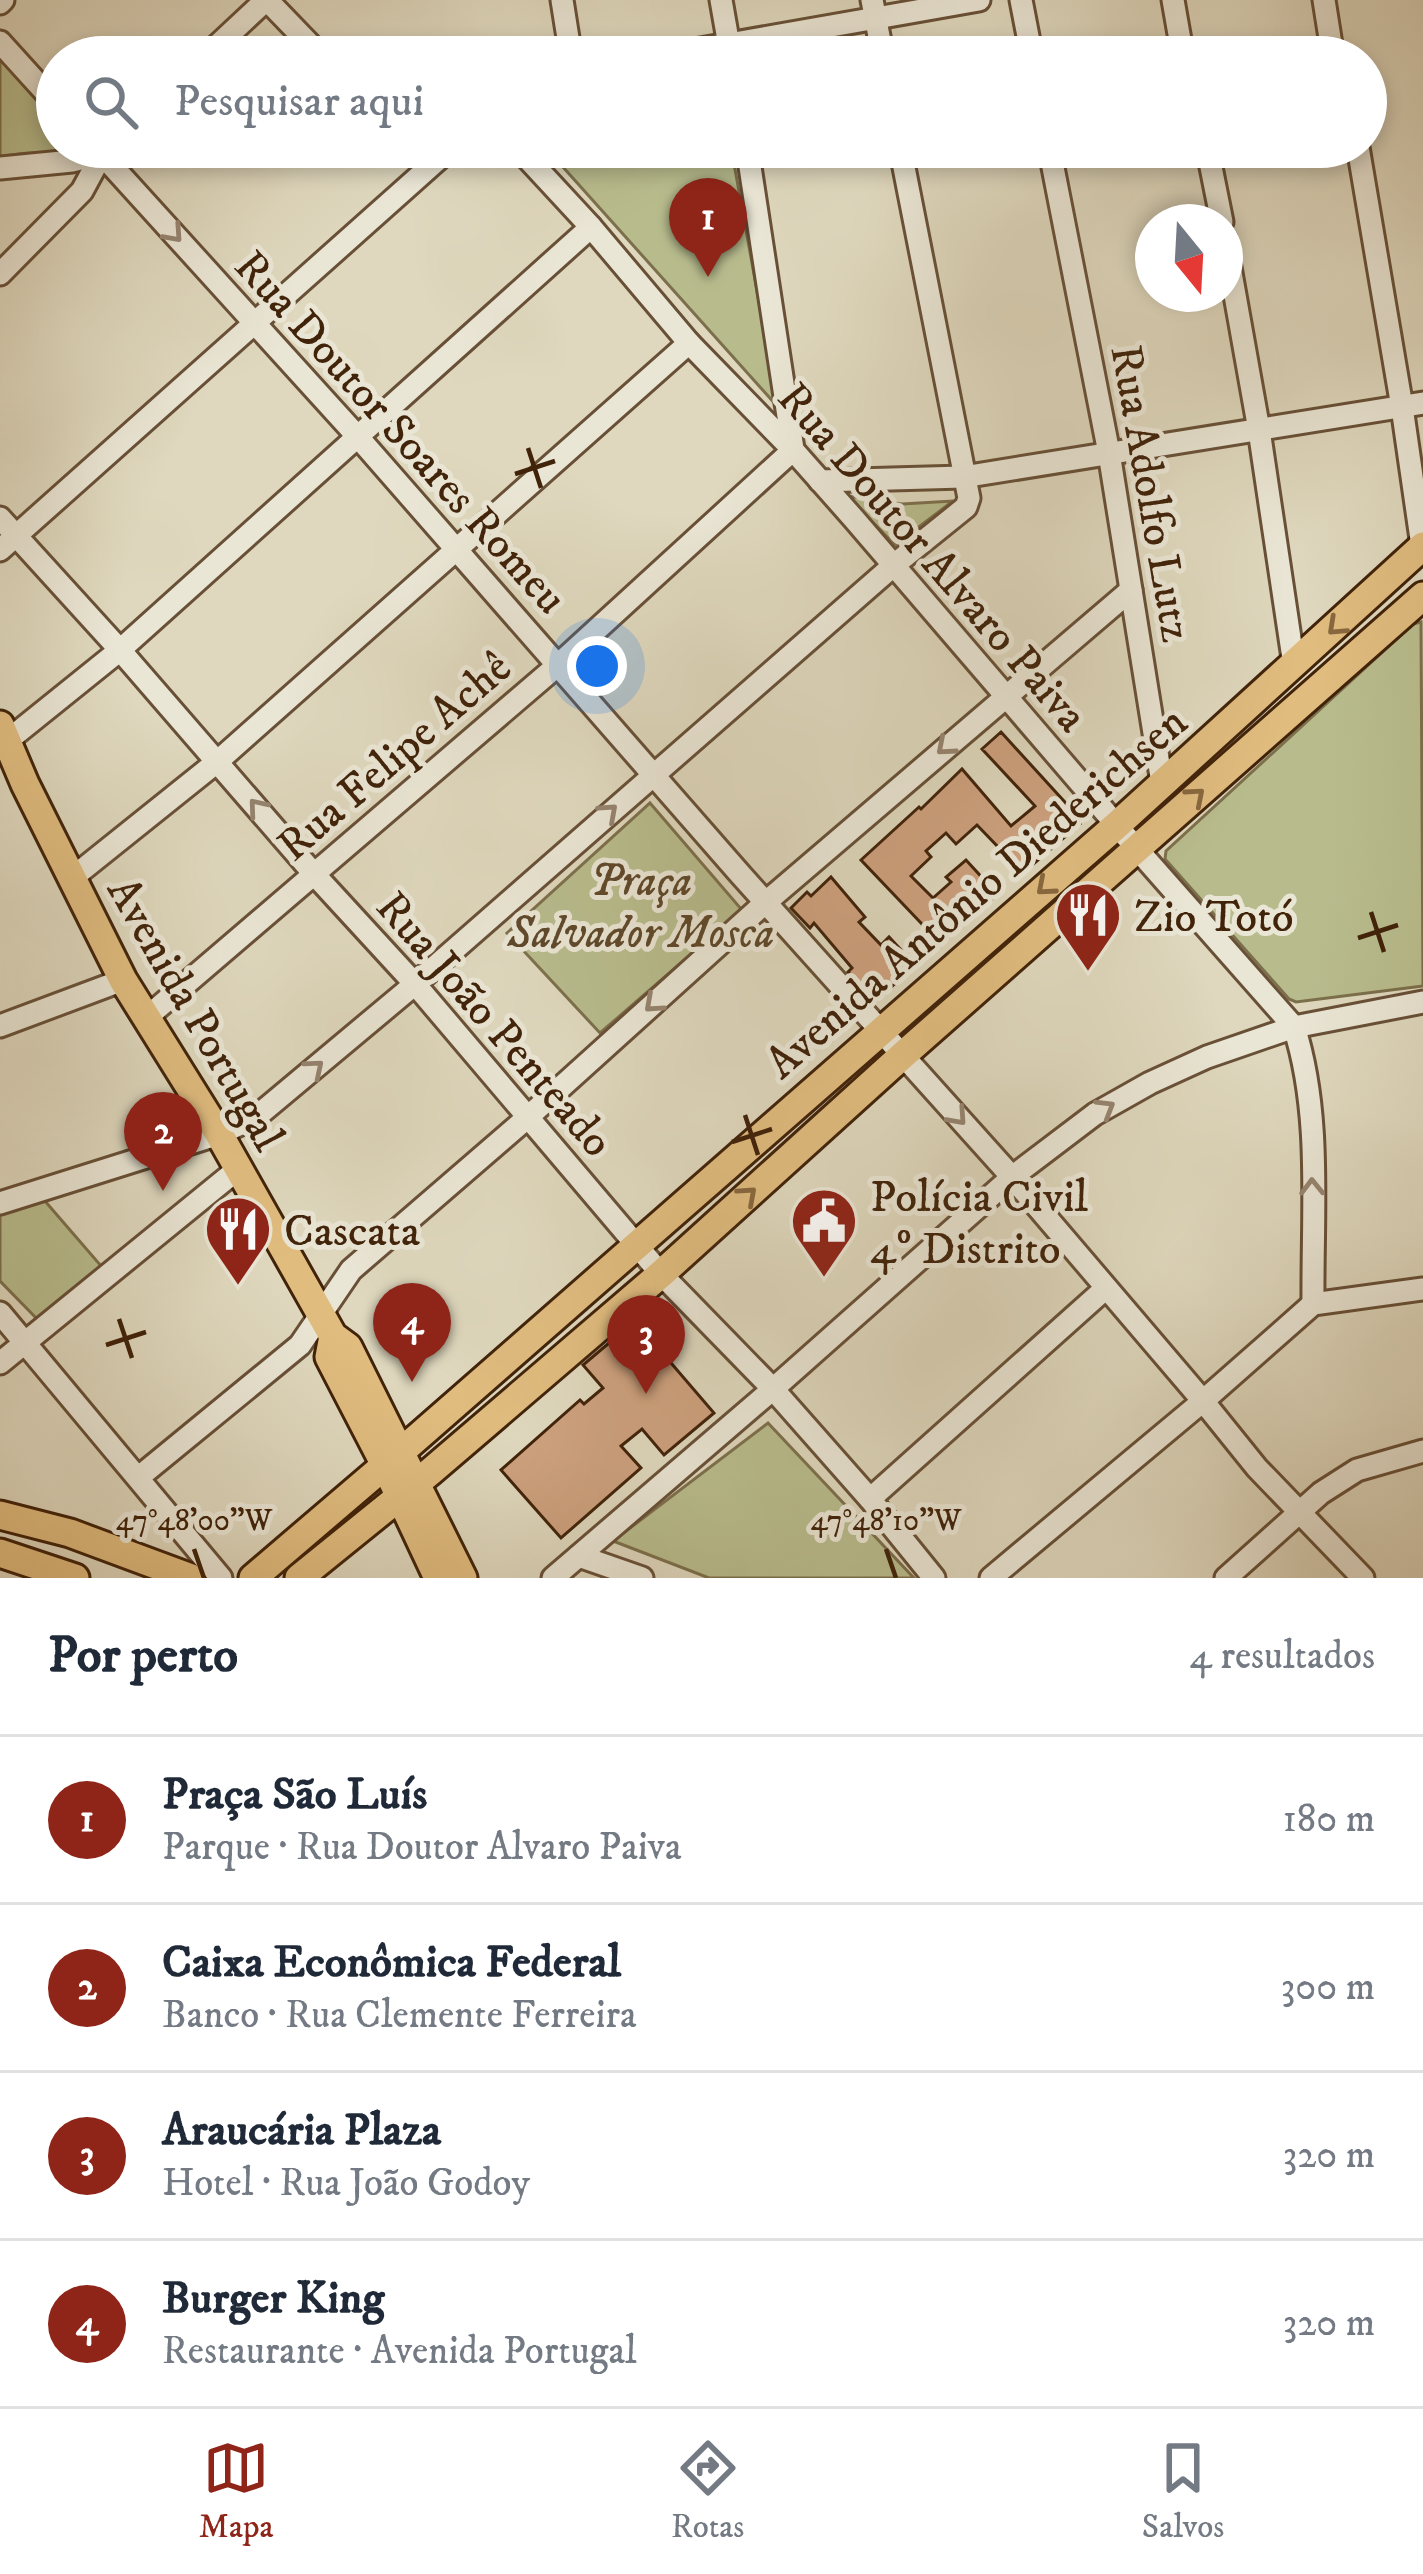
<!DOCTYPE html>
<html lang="pt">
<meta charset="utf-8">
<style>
:root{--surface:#fff;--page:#f6f6f7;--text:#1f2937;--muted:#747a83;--line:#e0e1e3;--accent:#8f2418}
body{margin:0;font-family:"IM FELL DW Pica",serif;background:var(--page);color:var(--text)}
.compass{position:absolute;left:1135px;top:204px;width:108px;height:108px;border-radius:50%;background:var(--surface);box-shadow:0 6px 18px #0003;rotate:162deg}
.you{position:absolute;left:597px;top:666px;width:42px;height:42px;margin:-30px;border:9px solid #fff;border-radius:50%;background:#1a73e8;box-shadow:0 0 0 18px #1a73e833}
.badge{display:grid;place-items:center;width:78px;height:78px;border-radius:50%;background:var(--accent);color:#fff;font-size:39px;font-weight:700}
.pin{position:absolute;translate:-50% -99px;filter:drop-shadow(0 3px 6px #0008)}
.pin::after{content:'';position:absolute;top:63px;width:42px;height:36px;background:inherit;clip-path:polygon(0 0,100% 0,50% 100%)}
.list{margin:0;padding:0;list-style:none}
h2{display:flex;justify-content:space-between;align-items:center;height:156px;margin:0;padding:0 48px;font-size:51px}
h2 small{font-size:39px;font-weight:400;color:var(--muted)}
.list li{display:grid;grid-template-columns:78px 1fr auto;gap:36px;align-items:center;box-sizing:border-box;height:168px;padding:0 48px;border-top:3px solid var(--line)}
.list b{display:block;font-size:45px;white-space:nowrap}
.list p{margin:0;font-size:39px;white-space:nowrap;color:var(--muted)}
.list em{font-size:39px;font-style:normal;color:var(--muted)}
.icon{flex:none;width:66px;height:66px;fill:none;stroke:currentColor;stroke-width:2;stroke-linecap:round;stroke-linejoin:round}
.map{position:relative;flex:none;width:1423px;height:1578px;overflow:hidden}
.search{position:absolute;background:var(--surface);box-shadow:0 6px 18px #0003;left:36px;right:36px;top:36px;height:132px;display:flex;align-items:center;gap:30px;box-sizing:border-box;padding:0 42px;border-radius:66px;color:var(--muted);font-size:45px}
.sheet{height:828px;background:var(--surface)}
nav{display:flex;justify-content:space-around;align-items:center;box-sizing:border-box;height:168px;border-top:3px solid var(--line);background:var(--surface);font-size:33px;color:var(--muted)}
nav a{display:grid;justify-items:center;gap:6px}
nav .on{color:var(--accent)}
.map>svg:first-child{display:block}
</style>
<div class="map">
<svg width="1423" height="1578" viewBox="0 0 1423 1578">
<rect width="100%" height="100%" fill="#dfd8be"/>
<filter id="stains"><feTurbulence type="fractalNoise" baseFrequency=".00167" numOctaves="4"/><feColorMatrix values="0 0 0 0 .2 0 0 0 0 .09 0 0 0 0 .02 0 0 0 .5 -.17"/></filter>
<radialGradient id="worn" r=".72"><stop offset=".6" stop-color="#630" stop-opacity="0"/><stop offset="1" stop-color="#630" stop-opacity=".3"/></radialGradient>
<g fill="#b8bc8d" stroke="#7c704c" stroke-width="3">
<path d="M0,53L57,117V147H83C68,159 51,153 32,153C21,153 11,155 0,157Z"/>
<path d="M545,147H731L778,407Z"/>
<path d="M847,496L902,504L953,501L895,545Z"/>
<path d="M1421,622L1423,986L1296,1002L1289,999L1165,859L1166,851L1413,624Z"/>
<path d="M650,803L742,910L600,1033L507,933Z"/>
<path d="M38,1193L102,1267L39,1321L0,1281V1206Z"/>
<path d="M768,1423L914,1578H709L613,1541Z"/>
</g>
<g fill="#cda17e" stroke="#41230a" stroke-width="3">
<path d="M1001,732L1073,811L1070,814L1080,824L1023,873L977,825L956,844L946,833L926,851L931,857L911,876L933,898L951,882L946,877L966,860L988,884L983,889L992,899L940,943L861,860L919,807L921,809L962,769L1011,826L1035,806L982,749Z"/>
<path d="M831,877L865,917L859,922L881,945L889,937L915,965L875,1002L848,972L852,968L814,923L810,928L791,908L807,892L811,896Z"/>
<path d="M635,1321L714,1413L664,1455L642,1429L621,1446L641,1468L561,1538L501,1470L580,1400L584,1404L603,1388L583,1365Z"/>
</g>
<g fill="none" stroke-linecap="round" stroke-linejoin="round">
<g stroke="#685037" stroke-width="27">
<g id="minor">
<path d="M267,0L322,57"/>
<path d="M562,0L571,57"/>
<path d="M721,0L731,57"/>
<path d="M872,0L883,57"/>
<path d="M1021,0L1032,57"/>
<path d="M1173,0L1183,57"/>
<path d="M1324,0L1333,57"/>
<path d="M0,3L3,0"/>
<path d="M0,42L57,105"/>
<path d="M205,57L266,0"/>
<path d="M655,57L979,0"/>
<path d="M95,147L358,437L740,874L1012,1177L1203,1401L1257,1468L1363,1578"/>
<path d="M517,147L591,227L689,343L793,450L854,519L1137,849L1294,1027C1322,1114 1312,1213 1313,1304"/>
<path d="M747,147L793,449"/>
<path d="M1049,147L1109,453L1162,783"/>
<path d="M1207,147L1222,222"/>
<path d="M1358,147L1402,407L1423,553"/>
<path d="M0,168L72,161L130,147"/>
<path d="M1225,239L1259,430L1294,665"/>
<path d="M0,274L82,191L102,154L108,148"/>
<path d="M820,481L963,477L1423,403"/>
<path d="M0,518L120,650L314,874L415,984L661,1274L773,1389L870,1499L934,1578"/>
<path d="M0,550L452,147"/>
<path d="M7,741L120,650L591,227"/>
<path d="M72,878L218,761L689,343"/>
<path d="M146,1018L558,665L793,450"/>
<path d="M0,1026L123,980"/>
<path d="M0,1203L219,1134L256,1117L415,984L894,565L966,507L969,498L900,147"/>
<path d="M0,1313L221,1578"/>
<path d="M0,1363L238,1169"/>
<path d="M139,1477L300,1345L351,1270L528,1117L765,903L1131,590"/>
<path d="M870,1499L1106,1288"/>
<path d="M579,1556L642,1578"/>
<path d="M553,1578L773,1389L1012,1177L1095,1114L1150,1083L1207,1057L1294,1027L1423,1002"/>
<path d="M991,1578L1203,1401L1313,1304L1423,1289"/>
<path d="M1226,1578L1321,1493L1357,1470L1423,1451"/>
</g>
</g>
<g stroke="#41230a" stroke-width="33">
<g id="major">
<path d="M0,725L25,784L123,980L219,1134L333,1336L348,1347L463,1578"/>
<path d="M333,1336L329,1357L385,1465L438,1578"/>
<path d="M0,1515L70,1533L191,1578"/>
<path d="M0,1553L75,1578"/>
<path d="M253,1578L411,1443L1117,825L1423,546"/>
<path d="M299,1578L430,1472L661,1274L903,1055L1423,596"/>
</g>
</g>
<use href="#minor" stroke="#eae6d5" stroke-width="21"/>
<use href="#major" stroke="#e0bc7f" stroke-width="27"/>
</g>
<defs><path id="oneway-chevron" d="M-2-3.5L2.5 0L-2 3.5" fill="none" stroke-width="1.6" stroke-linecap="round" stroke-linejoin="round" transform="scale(3)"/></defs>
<g stroke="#968470">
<use href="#oneway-chevron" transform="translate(174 234) rotate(48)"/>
<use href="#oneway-chevron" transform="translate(945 747) rotate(139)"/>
<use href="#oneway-chevron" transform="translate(257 807) rotate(-130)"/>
<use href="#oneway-chevron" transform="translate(609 812) rotate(-42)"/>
<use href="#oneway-chevron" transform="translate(653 1004) rotate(138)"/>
<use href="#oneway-chevron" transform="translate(315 1068) rotate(-40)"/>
<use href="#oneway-chevron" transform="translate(1106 1108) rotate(-31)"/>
<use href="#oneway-chevron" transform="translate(958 1117) rotate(48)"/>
<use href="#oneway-chevron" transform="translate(1312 1187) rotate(-91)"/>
</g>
<g stroke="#89683f">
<use href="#oneway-chevron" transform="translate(1336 627) rotate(137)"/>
<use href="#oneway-chevron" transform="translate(1196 796) rotate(-41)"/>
<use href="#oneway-chevron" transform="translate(1045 887) rotate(139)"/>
<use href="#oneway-chevron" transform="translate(748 1195) rotate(-42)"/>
</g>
<path fill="none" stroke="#41230a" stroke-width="4.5" d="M528,448L541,488M515,474L555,461M1371,912L1384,952M1358,938L1398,925M745,1115L758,1155M732,1142L772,1129M119,1319L132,1358M106,1345L146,1332M194,1549L204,1578M886,1549L896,1578"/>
<defs>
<g id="restaurant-pin" transform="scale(3.45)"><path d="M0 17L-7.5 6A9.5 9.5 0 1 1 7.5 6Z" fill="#8f2418" stroke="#eae6d5"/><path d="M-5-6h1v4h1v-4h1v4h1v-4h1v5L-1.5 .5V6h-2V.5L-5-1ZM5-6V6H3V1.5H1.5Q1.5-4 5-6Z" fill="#fff"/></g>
<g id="civic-pin" transform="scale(3.45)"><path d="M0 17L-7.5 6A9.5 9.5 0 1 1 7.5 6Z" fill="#8f2418" stroke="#eae6d5"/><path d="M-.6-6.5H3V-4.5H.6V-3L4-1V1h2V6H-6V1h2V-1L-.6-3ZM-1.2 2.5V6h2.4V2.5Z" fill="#fff"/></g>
</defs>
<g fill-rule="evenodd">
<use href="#restaurant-pin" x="1088" y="915"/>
<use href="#civic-pin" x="824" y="1221"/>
<use href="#restaurant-pin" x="238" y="1229"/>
</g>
<g text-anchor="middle" stroke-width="10" stroke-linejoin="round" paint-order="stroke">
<g font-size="45" fill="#41230a" stroke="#eae6d5">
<text transform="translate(402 431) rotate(48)" y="16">Rua Doutor Soares Romeu</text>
<text transform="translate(1153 493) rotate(80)" y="16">Rua Adolfo Lutz</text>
<text transform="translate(934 556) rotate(49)" y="16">Rua Doutor Alvaro Paiva</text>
<text transform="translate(393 755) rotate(-41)" y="16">Rua Felipe Achê</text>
<text transform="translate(975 891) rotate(-41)" y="16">Avenida Antônio Diederichsen</text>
<text transform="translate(197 1013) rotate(60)" y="16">Avenida Portugal</text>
<text transform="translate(496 1023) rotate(49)" y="16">Rua João Penteado</text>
</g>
<g font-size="45" font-style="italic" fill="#5f492b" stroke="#eae6d5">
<text x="641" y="895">Praça<tspan x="641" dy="52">Salvador Mosca</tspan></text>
</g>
<g font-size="45" fill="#41230a" stroke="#eae6d5" text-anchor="start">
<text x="1134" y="931">Zio Totó</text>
<text x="870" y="1211">Polícia Civil<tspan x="870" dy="52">4º Distrito</tspan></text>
<text x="284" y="1245">Cascata</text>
</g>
</g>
<g font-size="30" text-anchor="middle" fill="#41230a" stroke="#eae6d5" stroke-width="10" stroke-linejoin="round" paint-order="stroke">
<text x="194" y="1530">47°48'00"W</text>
<text x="886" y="1530">47°48'10"W</text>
</g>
<rect width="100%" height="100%" filter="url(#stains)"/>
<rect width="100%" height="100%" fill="url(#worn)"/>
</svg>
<svg class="compass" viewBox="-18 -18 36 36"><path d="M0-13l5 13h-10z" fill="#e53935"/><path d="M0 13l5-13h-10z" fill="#747a83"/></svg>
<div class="you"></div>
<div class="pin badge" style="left:708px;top:277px">1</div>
<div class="pin badge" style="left:163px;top:1191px">2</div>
<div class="pin badge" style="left:646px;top:1394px">3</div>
<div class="pin badge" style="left:412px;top:1382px">4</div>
<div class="search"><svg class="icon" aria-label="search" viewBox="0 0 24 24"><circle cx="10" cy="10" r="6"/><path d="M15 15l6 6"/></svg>Pesquisar aqui</div>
</div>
<section class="sheet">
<h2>Por perto<small>4 resultados</small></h2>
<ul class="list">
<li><span class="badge">1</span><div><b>Praça São Luís</b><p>Parque · Rua Doutor Alvaro Paiva</p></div><em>180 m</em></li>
<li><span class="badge">2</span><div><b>Caixa Econômica Federal</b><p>Banco · Rua Clemente Ferreira</p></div><em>300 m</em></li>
<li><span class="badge">3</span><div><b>Araucária Plaza</b><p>Hotel · Rua João Godoy</p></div><em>320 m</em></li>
<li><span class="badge">4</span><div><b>Burger King</b><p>Restaurante · Avenida Portugal</p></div><em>320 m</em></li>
</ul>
</section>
<nav>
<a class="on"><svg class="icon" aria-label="map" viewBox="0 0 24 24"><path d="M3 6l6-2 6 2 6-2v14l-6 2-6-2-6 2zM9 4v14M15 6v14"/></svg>Mapa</a>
<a><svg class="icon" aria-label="directions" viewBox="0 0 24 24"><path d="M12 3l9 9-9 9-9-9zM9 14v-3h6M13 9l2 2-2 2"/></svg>Rotas</a>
<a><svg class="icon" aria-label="saved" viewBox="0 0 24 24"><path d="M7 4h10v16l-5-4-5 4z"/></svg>Salvos</a>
</nav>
